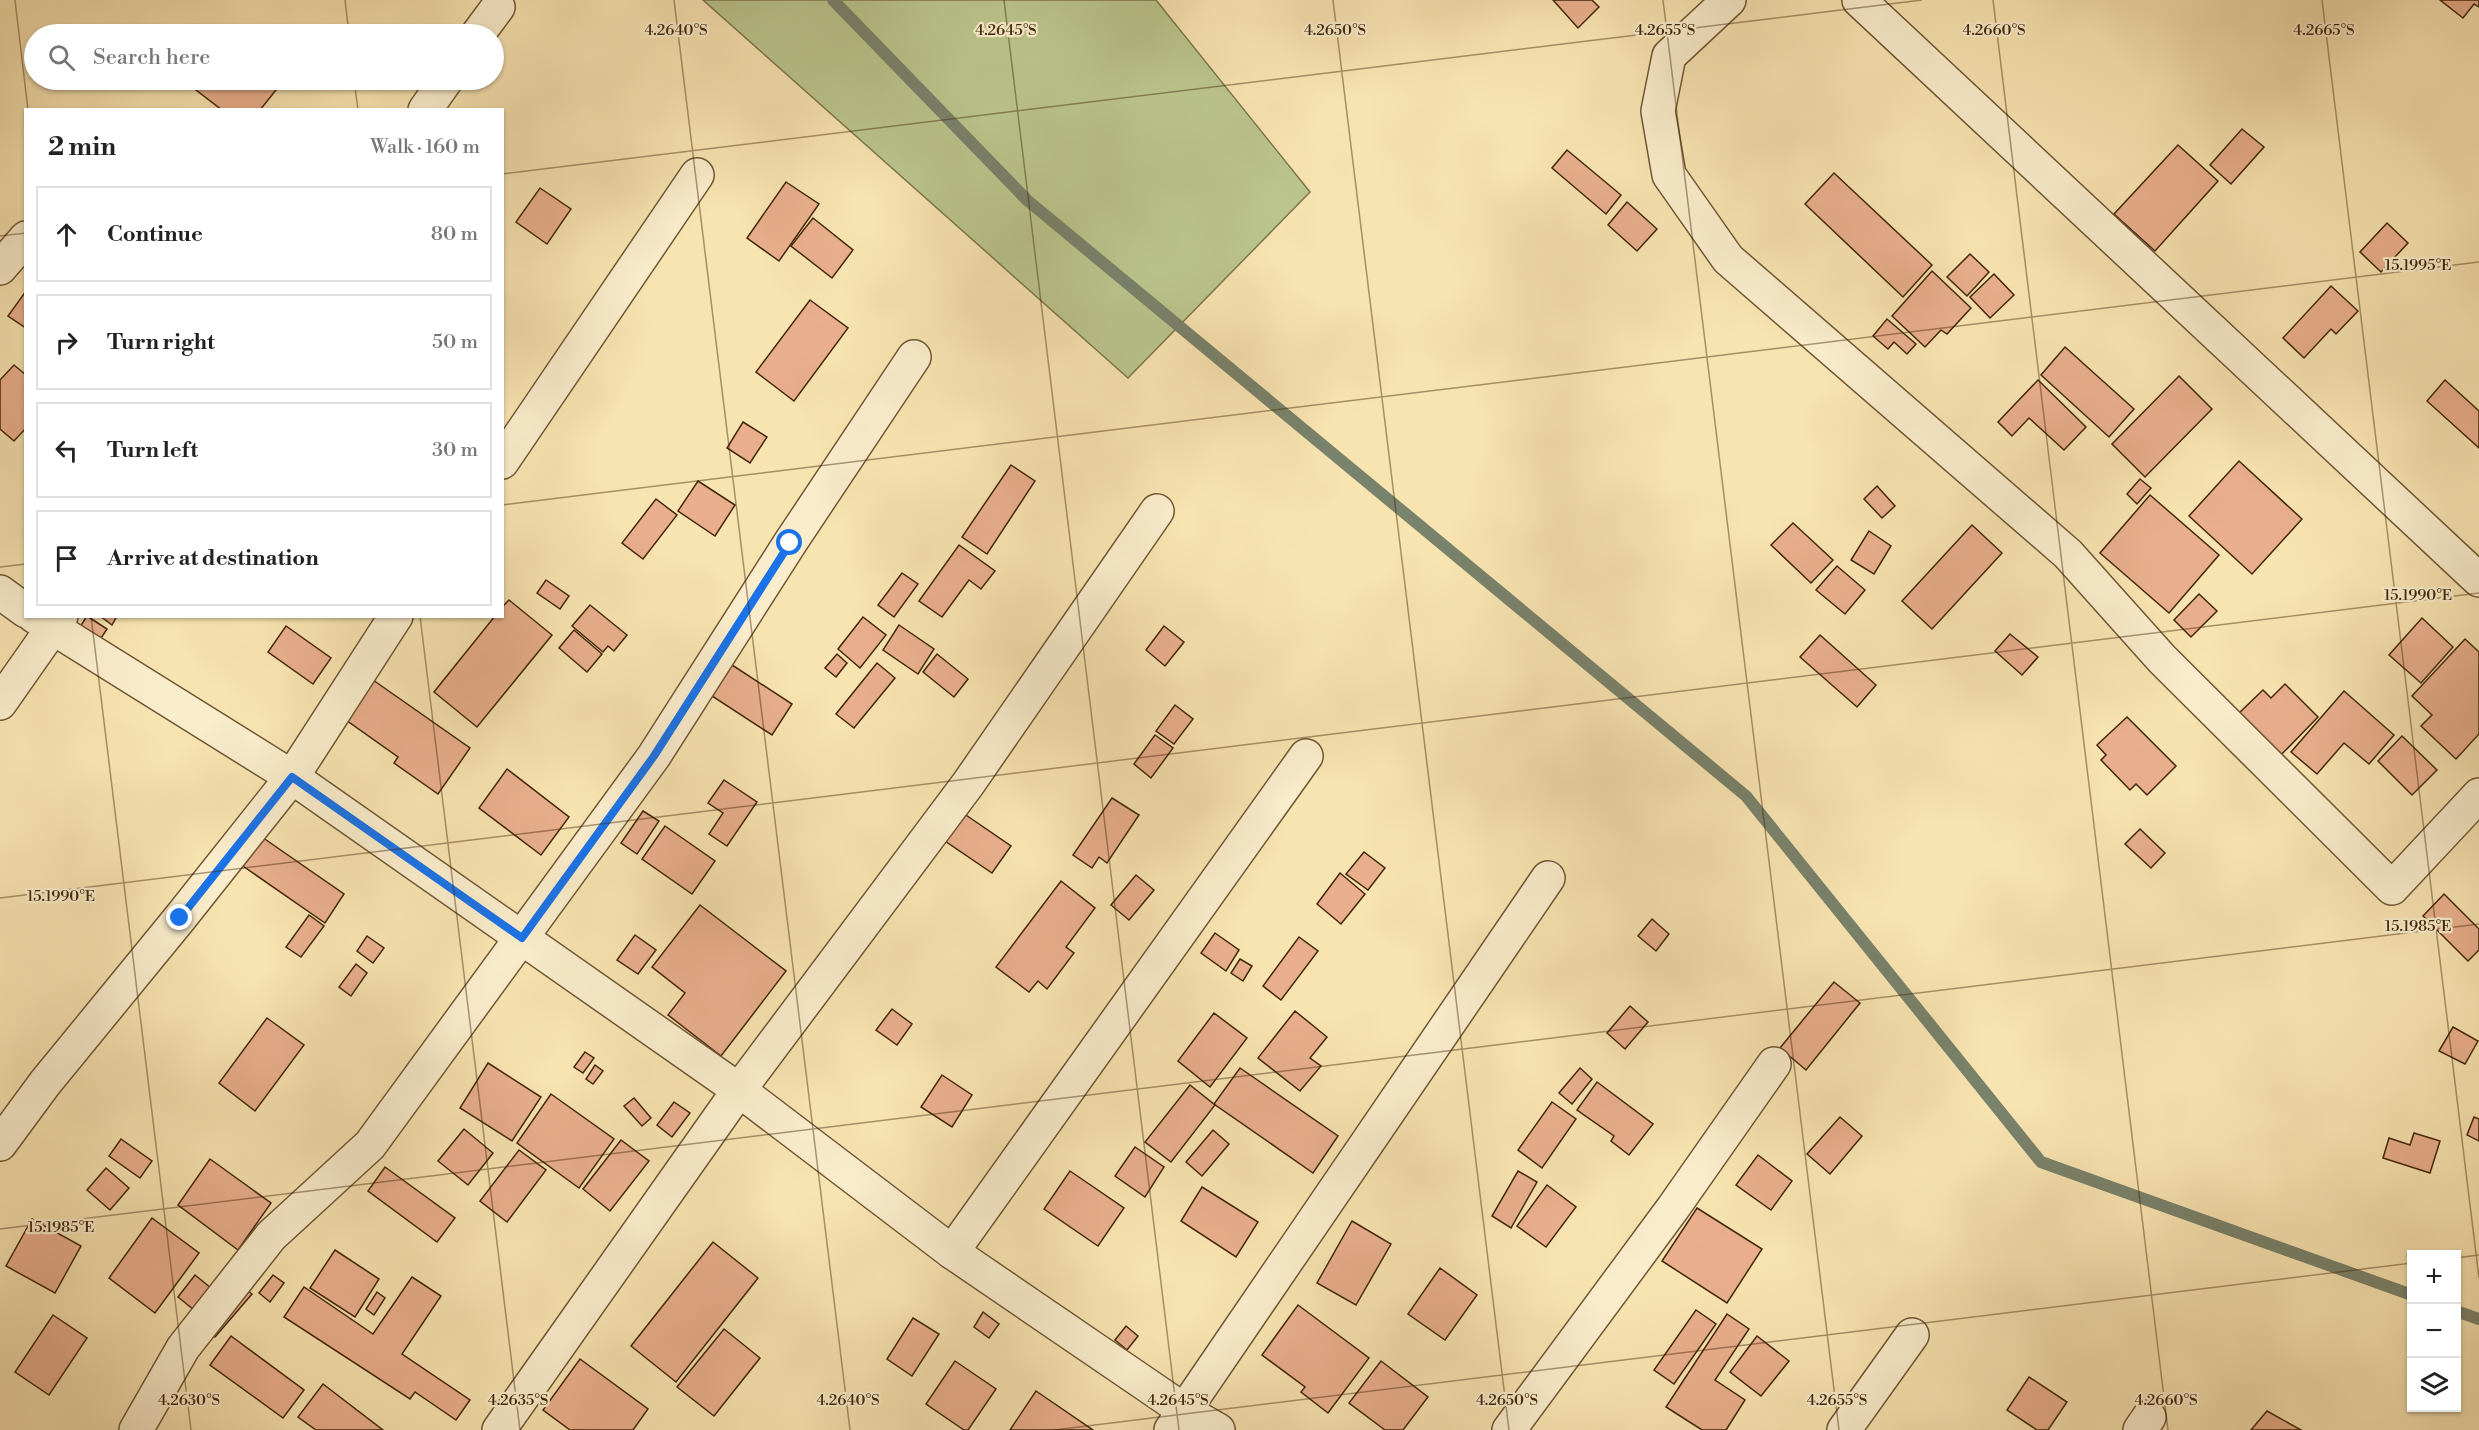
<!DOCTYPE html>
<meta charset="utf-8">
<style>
:root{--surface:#fff;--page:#f6f6f6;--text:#222;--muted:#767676;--line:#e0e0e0}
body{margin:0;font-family:"Libre Bodoni",serif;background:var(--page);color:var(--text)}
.controls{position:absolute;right:18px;bottom:18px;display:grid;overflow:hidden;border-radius:0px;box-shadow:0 2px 4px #0004}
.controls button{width:54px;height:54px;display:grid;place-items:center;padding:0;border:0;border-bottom:2px solid var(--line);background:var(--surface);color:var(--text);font:30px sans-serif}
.stop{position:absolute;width:18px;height:18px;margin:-14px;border:4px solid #1a73e8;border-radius:50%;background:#fff}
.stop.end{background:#1a73e8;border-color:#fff;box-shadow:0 2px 6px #0008}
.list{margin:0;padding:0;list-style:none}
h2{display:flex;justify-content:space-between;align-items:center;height:78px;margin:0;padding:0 24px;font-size:26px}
h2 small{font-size:20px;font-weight:400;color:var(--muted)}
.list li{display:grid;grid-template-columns:39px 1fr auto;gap:18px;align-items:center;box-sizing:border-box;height:96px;margin:0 12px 12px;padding:0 12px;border:2px solid var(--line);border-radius:0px}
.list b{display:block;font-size:22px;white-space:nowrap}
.list em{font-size:20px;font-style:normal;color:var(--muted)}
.icon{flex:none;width:33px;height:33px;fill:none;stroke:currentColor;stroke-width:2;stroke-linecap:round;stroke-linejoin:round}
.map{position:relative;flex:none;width:2479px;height:1430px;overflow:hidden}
.search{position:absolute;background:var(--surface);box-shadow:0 2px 4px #0004;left:24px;top:24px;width:480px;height:66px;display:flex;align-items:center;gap:15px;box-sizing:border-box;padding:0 21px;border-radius:33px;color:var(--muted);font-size:22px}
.panel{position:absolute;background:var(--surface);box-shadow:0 2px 4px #0004;left:24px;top:108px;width:480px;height:510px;border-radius:0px}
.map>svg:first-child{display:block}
</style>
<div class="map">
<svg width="2479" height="1430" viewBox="0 0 2479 1430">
<rect width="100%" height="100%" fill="#f8e4b1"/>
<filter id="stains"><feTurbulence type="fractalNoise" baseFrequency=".00333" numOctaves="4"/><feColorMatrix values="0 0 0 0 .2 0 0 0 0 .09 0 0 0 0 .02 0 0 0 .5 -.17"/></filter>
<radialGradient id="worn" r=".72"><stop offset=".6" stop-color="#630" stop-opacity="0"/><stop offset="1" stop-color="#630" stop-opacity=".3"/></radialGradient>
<path fill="#bbc58d" stroke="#7e764c" stroke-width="1.5" d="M703,0H1156L1310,192L1128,378Z"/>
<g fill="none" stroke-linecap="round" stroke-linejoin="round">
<g stroke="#79826b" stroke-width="12">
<path d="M833,0L1027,200L1746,796L2041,1162L2412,1295"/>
<path d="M2456,1311L2479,1319"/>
</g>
</g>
<g fill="#e9af8c" stroke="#42260a" stroke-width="1.5">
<path d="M1553,0H1592L1599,7L1578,28Z"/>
<path d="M2440,0H2479V7L2474,4L2463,18Z"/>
<path d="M183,80H284L260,110H222Z"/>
<path d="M2242,129L2264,147L2231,184L2210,165Z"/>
<path d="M2178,145L2218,181L2155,251L2114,214Z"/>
<path d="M1567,150L1621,195L1606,214L1552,168Z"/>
<path d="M1834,173L1932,265L1903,297L1805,204Z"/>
<path d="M786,182L819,204L779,261L747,238Z"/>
<path d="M540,188L571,209L547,244L516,222Z"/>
<path d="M1627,202L1657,229L1637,251L1608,225Z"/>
<path d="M813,218L853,250L832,278L791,246Z"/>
<path d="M2387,223L2408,243L2381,272L2360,252Z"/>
<path d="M1970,254L1989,272L1967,296L1947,277Z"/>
<path d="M1932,271L1971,308L1947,334L1941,330L1925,347L1892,316Z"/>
<path d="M1994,274L2014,295L1990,318L1970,297Z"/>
<path d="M2331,286L2358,311L2336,334L2331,329L2304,358L2283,338Z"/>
<path d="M26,291V328L8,316Z"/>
<path d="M810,300L848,328L794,401L756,372Z"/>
<path d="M1887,319L1916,344L1907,354L1894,342L1888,349L1873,336Z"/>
<path d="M2065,347L2134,409L2109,437L2041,375Z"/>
<path d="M14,365L26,375V428L14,441L0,429V380Z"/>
<path d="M2179,376L2212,409L2145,477L2112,444Z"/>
<path d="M2038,380L2086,427L2064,450L2029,418L2012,436L1998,422Z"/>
<path d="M2445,380L2479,411V448L2427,401Z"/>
<path d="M743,422L767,437L750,463L727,448Z"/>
<path d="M2239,461L2302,519L2252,574L2189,516Z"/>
<path d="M1011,465L1035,481L987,554L962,537Z"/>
<path d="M2140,479L2151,488L2137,504L2127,494Z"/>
<path d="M698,481L735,505L715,536L678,511Z"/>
<path d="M1877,486L1895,506L1882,518L1864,499Z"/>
<path d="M2150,495L2219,555L2169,613L2100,553Z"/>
<path d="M656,499L677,515L643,559L622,543Z"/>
<path d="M1793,523L1833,560L1811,583L1771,545Z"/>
<path d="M1972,525L2002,553L1932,629L1902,601Z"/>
<path d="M1869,531L1891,546L1874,574L1851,560Z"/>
<path d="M959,545L995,571L981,589L969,580L942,617L919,601Z"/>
<path d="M1837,566L1865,590L1845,614L1816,590Z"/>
<path d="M902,573L918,584L894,617L878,605Z"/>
<path d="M546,580L569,596L560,609L537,593Z"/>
<path d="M2199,594L2217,611L2191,637L2174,620Z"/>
<path d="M509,600L552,635L477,727L434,692L495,616H502V607Z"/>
<path d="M590,605L627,635L614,651L608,646L603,652L572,626Z"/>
<path d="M87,616L107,629L94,649L74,636Z"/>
<path d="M100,616H117L112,625Z"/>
<path d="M863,617L886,635L860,668L838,649Z"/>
<path d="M2422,618L2453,647L2421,683L2389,655Z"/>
<path d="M899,625L934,649L918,674L883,650Z"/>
<path d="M286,626L331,658L313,684L268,652Z"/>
<path d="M1164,626L1184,642L1165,666L1146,650Z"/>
<path d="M574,630L602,654L587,672L559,648Z"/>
<path d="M2010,634L2038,657L2022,675L1995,651Z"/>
<path d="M1820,635L1876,685L1857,707L1800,657Z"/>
<path d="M2465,639L2479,652V734L2456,759L2421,726L2432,715L2412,696Z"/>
<path d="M837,654L847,663L836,677L825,668Z"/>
<path d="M937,654L968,679L954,697L923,672Z"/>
<path d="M729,663L792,704L772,735L709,694Z"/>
<path d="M877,663L895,678L854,728L836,714Z"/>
<path d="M373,680L470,748L438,794L394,763L398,757L346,720Z"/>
<path d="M2285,684L2318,717L2279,757L2237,715L2263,690L2271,698Z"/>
<path d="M2344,691L2394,735L2369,764L2344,743L2317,774L2291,752Z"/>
<path d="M1175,705L1193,719L1174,744L1156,731Z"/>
<path d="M2127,717L2176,766L2147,795L2136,784L2130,790L2101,760L2106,755L2097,745Z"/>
<path d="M1155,735L1173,748L1151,778L1134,764Z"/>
<path d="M2402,736L2437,770L2412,795L2378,761Z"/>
<path d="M507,769L569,817L541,855L479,808Z"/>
<path d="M724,780L757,802L727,846L709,834L723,813L708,803Z"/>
<path d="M1112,798L1139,815L1107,863L1099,857L1092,868L1073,855Z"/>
<path d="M643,811L659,821L637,854L621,843Z"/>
<path d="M963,813L1011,846L992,873L945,841Z"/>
<path d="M665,826L715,861L692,894L642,859Z"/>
<path d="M2140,829L2165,853L2151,868L2125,844Z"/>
<path d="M259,835L344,894L325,923L240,864Z"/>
<path d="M1364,852L1385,868L1368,890L1346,874Z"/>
<path d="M1340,873L1365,894L1341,924L1317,904Z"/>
<path d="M1136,875L1154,890L1129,920L1111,905Z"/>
<path d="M1061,881L1095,908L1066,947L1074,953L1047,989L1038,981L1029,992L996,967Z"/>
<path d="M2444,894L2479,929V950L2468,961L2423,916Z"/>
<path d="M700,905L786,971L721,1056L668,1015L685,993L652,967Z"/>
<path d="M309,915L324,926L301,957L286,947Z"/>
<path d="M1652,919L1669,934L1656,951L1638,936Z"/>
<path d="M1215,933L1239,950L1226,971L1201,953Z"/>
<path d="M635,935L656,950L638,974L617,960Z"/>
<path d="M367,936L384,948L373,963L357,951Z"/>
<path d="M1299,937L1318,951L1281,1000L1263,986Z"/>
<path d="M1240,959L1252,966L1243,981L1231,973Z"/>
<path d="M356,964L367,973L351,996L339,987Z"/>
<path d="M1834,982L1860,1003L1806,1070L1780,1048Z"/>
<path d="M1630,1006L1648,1022L1625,1049L1607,1033Z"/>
<path d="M892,1009L912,1024L897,1045L876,1030Z"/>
<path d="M1295,1011L1327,1037L1310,1058L1321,1066L1300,1091L1258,1058Z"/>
<path d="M1214,1013L1247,1038L1210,1087L1178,1061Z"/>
<path d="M267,1018L304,1045L255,1111L219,1083Z"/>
<path d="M2453,1027L2478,1041L2465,1064L2439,1051Z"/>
<path d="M585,1052L594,1058L583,1073L574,1067Z"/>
<path d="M488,1063L541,1097L512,1141L460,1108Z"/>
<path d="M595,1065L603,1071L593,1084L586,1079Z"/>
<path d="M1240,1068L1338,1136L1313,1173L1214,1104Z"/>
<path d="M1580,1068L1592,1079L1572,1104L1559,1093Z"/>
<path d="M942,1075L972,1095L952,1127L921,1107Z"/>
<path d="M1597,1082L1653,1124L1629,1155L1611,1141L1614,1136L1577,1110Z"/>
<path d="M1190,1085L1215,1105L1171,1162L1145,1142Z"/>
<path d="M551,1094L614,1139L579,1188L517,1143Z"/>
<path d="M634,1098L651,1118L642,1126L624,1106Z"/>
<path d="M674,1102L690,1113L672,1137L657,1125Z"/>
<path d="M1552,1102L1576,1119L1542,1168L1518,1150Z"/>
<path d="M1840,1117L1862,1136L1830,1174L1807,1154Z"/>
<path d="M2474,1117L2479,1119V1141L2467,1135Z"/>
<path d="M464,1129L493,1153L468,1185L438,1161Z"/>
<path d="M1213,1130L1229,1144L1202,1176L1186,1162Z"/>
<path d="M2414,1133L2440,1141L2430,1173L2383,1158L2389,1138L2410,1145Z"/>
<path d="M121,1139L152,1161L140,1178L109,1156Z"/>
<path d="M621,1140L649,1161L610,1211L583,1189Z"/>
<path d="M1135,1147L1164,1167L1145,1197L1115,1176Z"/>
<path d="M519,1150L546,1170L507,1222L480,1201Z"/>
<path d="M1758,1155L1792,1181L1771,1210L1736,1185Z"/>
<path d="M210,1159L271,1203L238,1250L178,1205Z"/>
<path d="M385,1167L455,1218L437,1242L368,1191Z"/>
<path d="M106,1168L129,1188L110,1210L87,1190Z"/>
<path d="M1070,1171L1124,1208L1098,1246L1044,1209Z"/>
<path d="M1518,1171L1537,1182L1511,1228L1492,1216Z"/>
<path d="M1547,1185L1576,1207L1546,1247L1517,1226Z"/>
<path d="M1202,1187L1258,1222L1236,1257L1181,1221Z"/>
<path d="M1697,1208L1762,1249L1727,1303L1662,1261Z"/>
<path d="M152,1218L199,1253L155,1313L109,1278Z"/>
<path d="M32,1219L81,1246L55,1293L6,1266Z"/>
<path d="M1352,1221L1391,1244L1356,1305L1317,1283Z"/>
<path d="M713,1242L758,1278L676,1382L631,1346Z"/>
<path d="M335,1250L379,1279L355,1317L310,1288Z"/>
<path d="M1440,1268L1477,1295L1445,1340L1408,1314Z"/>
<path d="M195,1275L211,1288L194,1310L178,1297Z"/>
<path d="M273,1275L284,1283L270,1302L259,1293Z"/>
<path d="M412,1277L441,1296L402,1354L470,1400L456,1420L415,1392L410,1399L284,1317L304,1287L373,1334Z"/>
<path d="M240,1284L252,1294L215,1337L203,1327Z"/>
<path d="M377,1292L385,1298L374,1315L366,1309Z"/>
<path d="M1298,1305L1369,1358L1328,1413L1301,1392L1305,1387L1262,1355Z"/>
<path d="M1696,1310L1716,1324L1674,1384L1654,1370Z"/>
<path d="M983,1312L999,1324L989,1338L974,1327Z"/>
<path d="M1727,1314L1749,1329L1715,1380L1745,1400L1726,1430H1702L1666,1407Z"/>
<path d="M53,1315L87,1338L49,1395L15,1372Z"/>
<path d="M913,1318L939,1334L912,1376L887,1359Z"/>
<path d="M1126,1326L1138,1336L1127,1350L1115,1340Z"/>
<path d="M724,1329L760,1358L714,1416L677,1387Z"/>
<path d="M231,1336L304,1390L283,1418L210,1365Z"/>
<path d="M1757,1336L1789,1361L1761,1396L1730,1372Z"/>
<path d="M580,1359L648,1409L633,1430H570L543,1410Z"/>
<path d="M955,1361L996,1389L968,1430H964L926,1404Z"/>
<path d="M1381,1361L1428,1397L1403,1430H1385L1349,1403Z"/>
<path d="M2029,1377L2067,1402L2048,1430H2037L2007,1410Z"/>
<path d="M323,1384L383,1430H316L298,1417Z"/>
<path d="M1036,1391L1093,1430H1010Z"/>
<path d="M2267,1411L2301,1430H2251Z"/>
</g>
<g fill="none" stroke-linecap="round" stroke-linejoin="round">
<g stroke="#705634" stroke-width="36">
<g id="minor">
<path d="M1729,0L1669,56L1658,111L1669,175L1728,259L2068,554L2162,659L2392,888L2479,795"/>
<path d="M1859,0L2479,580"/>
<path d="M478,34L498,7"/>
<path d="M425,110L446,80"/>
<path d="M0,268L26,238"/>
<path d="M502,462L697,175"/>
<path d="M0,592L26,611"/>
<path d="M34,616L292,777L739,1090L952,1252L1185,1411L1218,1430"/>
<path d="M0,703L61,616"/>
<path d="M0,1144L45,1083L180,918L292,777L396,616"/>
<path d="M952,1252L1306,756"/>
<path d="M136,1430L183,1348L271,1236L370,1145L654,756L790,543L914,357"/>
<path d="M499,1430L739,1090L968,784L1157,511"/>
<path d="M1171,1430L1548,878"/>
<path d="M1509,1430L1673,1208L1774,1064"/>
<path d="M1844,1430L1912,1335"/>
<path d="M2140,1430L2149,1417"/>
</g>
</g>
<use href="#minor" stroke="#faedcc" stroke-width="33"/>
</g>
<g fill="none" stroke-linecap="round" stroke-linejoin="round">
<path stroke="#1a73e8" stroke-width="8" d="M180,918L292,777L522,938L654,756L790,543"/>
</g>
<path fill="none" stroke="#42260a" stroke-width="1.5" stroke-opacity="0.45" d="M15,0L28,110M345,0L349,34M674,0L850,1430M1004,0L1179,1430M1333,0L1509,1430M1663,0L1839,1430M1993,0L2168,1430M2322,0L2479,1278M354,80L358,110M502,174L1922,0M0,236L26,233M502,505L2479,262M0,567L26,564M91,616L191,1430M420,616L520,1430M0,898L2479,593M0,1229L2479,924M2456,1258L2479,1255M1054,1430L2412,1263"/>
<g font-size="15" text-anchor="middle" fill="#42260a" stroke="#faedcc" stroke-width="4.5" stroke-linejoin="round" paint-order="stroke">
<text x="676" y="35">4.2640°S</text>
<text x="1006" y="35">4.2645°S</text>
<text x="1335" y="35">4.2650°S</text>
<text x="1665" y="35">4.2655°S</text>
<text x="1994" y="35">4.2660°S</text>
<text x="2324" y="35">4.2665°S</text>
<text x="2418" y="270">15.1995°E</text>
<text x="2418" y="600">15.1990°E</text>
<text x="61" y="901">15.1990°E</text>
<text x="2418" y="931">15.1985°E</text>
<text x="61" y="1232">15.1985°E</text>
<text x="189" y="1405">4.2630°S</text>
<text x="518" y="1405">4.2635°S</text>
<text x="848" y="1405">4.2640°S</text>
<text x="1178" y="1405">4.2645°S</text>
<text x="1507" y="1405">4.2650°S</text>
<text x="1837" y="1405">4.2655°S</text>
<text x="2166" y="1405">4.2660°S</text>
</g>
<rect width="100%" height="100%" filter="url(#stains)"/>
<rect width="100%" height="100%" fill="url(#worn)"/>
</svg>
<div class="controls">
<button>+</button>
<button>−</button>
<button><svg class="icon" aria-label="layers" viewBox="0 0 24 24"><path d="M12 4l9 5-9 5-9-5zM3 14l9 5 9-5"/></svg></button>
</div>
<div class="stop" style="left:790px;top:543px"></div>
<div class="stop end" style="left:180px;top:918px"></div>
<div class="search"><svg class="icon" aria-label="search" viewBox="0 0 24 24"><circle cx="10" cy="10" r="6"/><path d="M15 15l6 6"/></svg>Search here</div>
<section class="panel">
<h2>2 min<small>Walk · 160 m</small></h2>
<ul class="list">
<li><svg class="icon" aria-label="ahead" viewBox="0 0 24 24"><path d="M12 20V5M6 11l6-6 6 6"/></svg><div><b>Continue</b></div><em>80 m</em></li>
<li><svg class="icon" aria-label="right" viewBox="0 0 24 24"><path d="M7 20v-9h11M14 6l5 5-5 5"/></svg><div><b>Turn right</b></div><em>50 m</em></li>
<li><svg class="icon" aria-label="left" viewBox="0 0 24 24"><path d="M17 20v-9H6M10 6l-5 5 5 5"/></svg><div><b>Turn left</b></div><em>30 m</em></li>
<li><svg class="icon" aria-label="arrive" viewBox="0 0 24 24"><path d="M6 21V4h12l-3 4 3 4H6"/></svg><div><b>Arrive at destination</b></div></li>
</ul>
</section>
</div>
